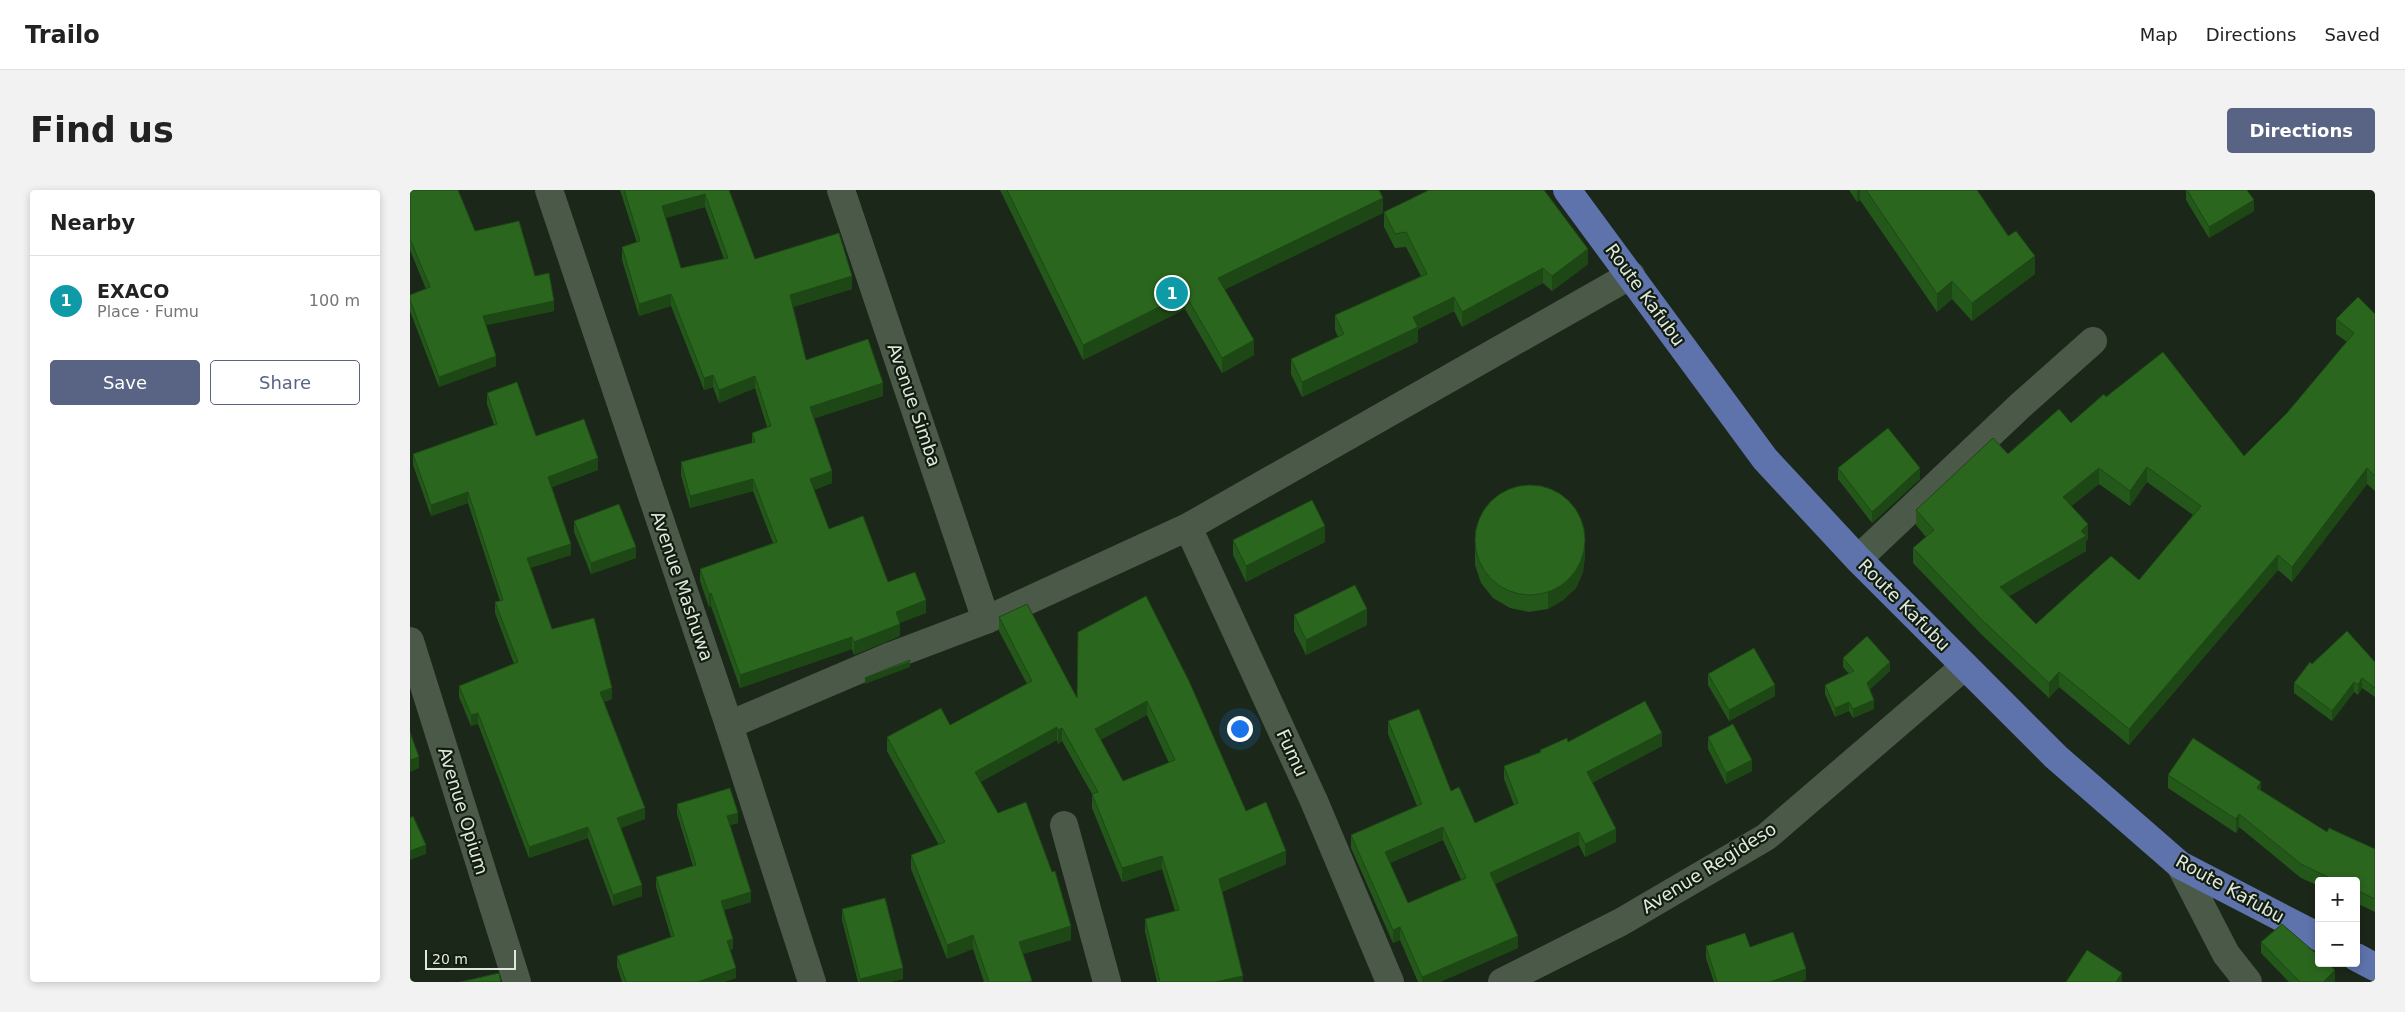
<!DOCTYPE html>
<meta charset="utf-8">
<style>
:root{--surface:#fff;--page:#f2f2f2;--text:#222;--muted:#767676;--line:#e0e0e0;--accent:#596485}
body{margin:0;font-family:"DejaVu Sans",sans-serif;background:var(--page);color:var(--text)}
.controls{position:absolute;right:15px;bottom:15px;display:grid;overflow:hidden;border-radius:5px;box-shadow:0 2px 8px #0003}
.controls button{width:45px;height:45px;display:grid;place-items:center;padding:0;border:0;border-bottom:1px solid var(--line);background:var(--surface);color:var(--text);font:25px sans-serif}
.scale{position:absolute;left:15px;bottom:12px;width:91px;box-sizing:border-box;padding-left:5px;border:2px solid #e1e9df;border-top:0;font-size:14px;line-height:18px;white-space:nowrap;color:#e1e9df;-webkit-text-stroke:4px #121d0f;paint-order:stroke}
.you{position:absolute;left:829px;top:538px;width:18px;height:18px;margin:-12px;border:4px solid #fff;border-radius:50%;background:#1a73e8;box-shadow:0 0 0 8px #1a73e833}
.badge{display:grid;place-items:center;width:32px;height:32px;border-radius:50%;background:var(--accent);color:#fff;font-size:16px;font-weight:700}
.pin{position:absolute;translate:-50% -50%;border:2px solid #fff;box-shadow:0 1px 5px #0006}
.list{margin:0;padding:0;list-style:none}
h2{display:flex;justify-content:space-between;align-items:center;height:65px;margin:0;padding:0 20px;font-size:21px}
h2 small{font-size:16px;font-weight:400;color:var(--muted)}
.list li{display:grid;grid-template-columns:32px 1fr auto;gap:15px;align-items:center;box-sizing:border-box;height:90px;padding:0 20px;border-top:1px solid var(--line)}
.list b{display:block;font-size:19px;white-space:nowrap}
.list p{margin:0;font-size:16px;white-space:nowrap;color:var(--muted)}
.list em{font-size:16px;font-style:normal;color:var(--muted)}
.actions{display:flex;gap:10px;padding:15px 20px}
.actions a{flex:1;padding:11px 0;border:1px solid var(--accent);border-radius:5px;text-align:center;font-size:18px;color:var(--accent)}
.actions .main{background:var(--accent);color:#fff}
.map{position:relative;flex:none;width:1965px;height:792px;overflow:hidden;border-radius:5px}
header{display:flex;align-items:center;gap:30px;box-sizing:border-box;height:70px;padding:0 25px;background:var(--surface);border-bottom:1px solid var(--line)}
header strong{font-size:24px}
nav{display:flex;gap:28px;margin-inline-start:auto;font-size:18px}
.intro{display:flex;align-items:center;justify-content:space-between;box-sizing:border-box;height:120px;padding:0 30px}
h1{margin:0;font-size:35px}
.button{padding:12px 22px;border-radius:5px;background:var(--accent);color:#fff;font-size:18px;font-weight:700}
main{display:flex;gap:30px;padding:0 30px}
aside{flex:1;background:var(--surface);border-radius:5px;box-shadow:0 2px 8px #0003}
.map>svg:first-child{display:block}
</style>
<header>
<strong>Trailo</strong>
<nav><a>Map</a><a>Directions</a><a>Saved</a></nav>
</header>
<div class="intro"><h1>Find us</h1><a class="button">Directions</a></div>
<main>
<aside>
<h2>Nearby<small></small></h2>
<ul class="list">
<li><span class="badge" style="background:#0f9aa8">1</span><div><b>EXACO</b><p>Place · Fumu</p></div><em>100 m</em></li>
</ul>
<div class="actions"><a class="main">Save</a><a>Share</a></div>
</aside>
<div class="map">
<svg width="1965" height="792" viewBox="0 0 1965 792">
<rect width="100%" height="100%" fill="#1b2718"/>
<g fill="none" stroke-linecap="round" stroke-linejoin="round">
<g stroke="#4b5949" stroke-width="28">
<path d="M139,0L319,535L402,792"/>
<path d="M431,0L576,430"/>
<path d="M778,337L904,611L980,792"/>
<path d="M1448,369L1611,215L1683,151"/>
<path d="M0,451L107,792"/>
<path d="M319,535L481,466L576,430L778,337L1221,85"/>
<path d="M654,635L697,792"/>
<path d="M1770,675L1816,764L1838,792"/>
<path d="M1092,792L1211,732L1356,647L1555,476"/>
</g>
<g stroke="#5e73ac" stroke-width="28">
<path d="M1157,0L1355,269L1448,369L1646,567L1770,675L1909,747"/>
<path d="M1946,767L1965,777"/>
</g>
</g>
<g fill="#24581a" fill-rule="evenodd">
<path d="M0,0L65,41L125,86L144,121L76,135L86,176L29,197L0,121V105L16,99L0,60Z"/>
<path d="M210,0H319L345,69L442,99L383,117L396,170L473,206L404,228L422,293L404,300L419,339L478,392L516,423L489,433L490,446L444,465L442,459L330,498L301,416L299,417L290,391V379L363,353L343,301L280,318L271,285V272L342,253V243L357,237L345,198L309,213L303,197L294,200L261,116L229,126L212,70V57L227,53ZM295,17L314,69L271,78L255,28Z"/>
<path d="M590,0H969L973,23L815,99L844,165L812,183L775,119L673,170Z"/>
<path d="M1439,0H1567L1625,84L1562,131L1542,109L1527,122L1450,10L1447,12Z"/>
<path d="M1776,0H1837L1844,21L1799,48L1776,10Z"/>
<path d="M974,22L1178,74L1142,101L1133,93L1052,137L1044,121L1008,139V152L892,207L881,184V169L928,147L925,140V125L1011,86L996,57L985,58L974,37Z"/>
<path d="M1965,124V301L1957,294L1882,392L1868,380L1719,555L1649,497L1639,508L1571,444L1503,373V358L1516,347L1506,335V320L1598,264L1661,233L1696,207L1834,266L1877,223L1937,152L1926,144V129ZM1737,292L1783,325L1729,390L1626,434L1599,406L1676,361V351L1678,349L1661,316L1689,294L1720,316Z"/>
<path d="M77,203L126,246L188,280L142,297L161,365L120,378L142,439L202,509L194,512L235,629L211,638L232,706L203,716L178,648L119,668L68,534L61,536L49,507V496L104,474L85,423V412L90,411L58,313L21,326L3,275V264L84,235L77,214Z"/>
<path d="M1428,278L1510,289L1462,333L1428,289Z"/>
<path d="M164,331L226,368L181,384L164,342Z"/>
<path d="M1065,340L1175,365L1173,382L1166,398L1153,410L1138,419L1119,422L1100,418L1083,408L1071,393L1065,375Z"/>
<path d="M823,350L915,352L836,392L823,365Z"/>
<path d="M736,406L836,621L876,674L812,702L833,792H747L735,742V729L765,721L752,679L712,692L682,618V604L652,551L648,554L647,550L570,592L661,750L613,764L622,792H574L563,759L537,769L501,679V665L529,655L477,561V547L540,535L617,494L589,441V427L667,508ZM737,525L759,573L713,591L690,550Z"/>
<path d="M884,425L957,435L896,465L884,441Z"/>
<path d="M1433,468L1480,481L1460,499L1464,519L1443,528L1439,521L1425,527L1415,504V495L1439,484L1433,477Z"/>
<path d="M1965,472V507L1952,498L1948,505L1944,502L1922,531L1884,503V493L1902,474Z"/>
<path d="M1298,484L1365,506L1319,531L1298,495Z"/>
<path d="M978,531L1041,601L1065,633L1104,615L1094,589V576L1130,563V560L1158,552L1252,556L1182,593L1206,652L1175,667L1169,655L1085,694L1108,758L1030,792H1008L990,750L983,753L941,658V645L1007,616L978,544ZM1033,650L1051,690L998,713L980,673Z"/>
<path d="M1298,547L1342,581L1316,594L1298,559Z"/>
<path d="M1758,585L1851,600L1917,642L1965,659V722L1946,713V691H1909V696L1891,688L1829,637L1826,643L1758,598Z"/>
<path d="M267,614L328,633L320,635L341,712L314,720L323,759L320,760L326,788L314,792H212L207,776V766L261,747L246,697V687L283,676L267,624Z"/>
<path d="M432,719L493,789L480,792H448L432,730Z"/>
<path d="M1851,752L1925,791V792H1879L1851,763Z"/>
<path d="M1296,756L1340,757L1396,790L1390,792H1304L1296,768Z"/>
</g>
<g fill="#1d4715">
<path d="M1447,0H1450V10L1447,12Z"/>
<path d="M295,4V17L252,29V16Z"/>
<path d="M973,8V23L808,103V88Z"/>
<path d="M1844,10V21L1799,48V37Z"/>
<path d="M1178,59V74L1142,101V86Z"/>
<path d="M1625,66V84L1562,131V113Z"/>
<path d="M1133,78V93L1052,137V122Z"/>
<path d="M442,86V99L380,118V105Z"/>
<path d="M1542,91V109L1527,122V104Z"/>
<path d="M261,104V116L229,126V114Z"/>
<path d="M775,104V119L673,170V155Z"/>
<path d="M1044,107V121L1008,139V152L892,207V192L1003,127Z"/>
<path d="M144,111V121L73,136V126Z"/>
<path d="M844,150V165L812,183V168Z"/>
<path d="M86,166V176L29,197V187Z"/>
<path d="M303,185V197L294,200V188Z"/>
<path d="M345,186V198L309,213V200Z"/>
<path d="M473,193V206L400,230V217Z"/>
<path d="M188,268V280L138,298V287Z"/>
<path d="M1737,277V292L1720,316V301Z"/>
<path d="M1510,278V289L1462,333V322Z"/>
<path d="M1689,278V294L1653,323V307Z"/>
<path d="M1957,278V294L1882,392V377Z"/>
<path d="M422,281V293L400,301V289Z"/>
<path d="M343,289V301L280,318V306Z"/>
<path d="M58,302V313L21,326V315Z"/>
<path d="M1678,334V349L1676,351V361L1590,412V397L1671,341Z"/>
<path d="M915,336V352L836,392V376Z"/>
<path d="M1175,349V365L1173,382L1166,398L1153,410L1138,419V403Z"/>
<path d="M161,354V365L117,379V368Z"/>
<path d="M226,357V368L181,384V373Z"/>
<path d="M1868,365V380L1719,555V539Z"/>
<path d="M301,403V416L299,417V404Z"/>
<path d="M516,410V423L486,434V422Z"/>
<path d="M957,419V435L896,465V450Z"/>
<path d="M490,434V446L444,465V452Z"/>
<path d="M442,447V459L330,498V485Z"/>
<path d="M500,472V477L455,494V488Z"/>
<path d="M1480,472V481L1457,502V493Z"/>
<path d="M1649,482V497L1639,508V493Z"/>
<path d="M1952,488V498L1948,505V495Z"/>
<path d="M1944,492V502L1922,531V521Z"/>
<path d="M1365,495V506L1319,531V520Z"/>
<path d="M202,498V509L190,513V502Z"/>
<path d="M1464,510V519L1443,528V519Z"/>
<path d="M737,511V525L685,553V539Z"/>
<path d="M1439,512V521L1425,527V518Z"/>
<path d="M68,523V534L61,536V525Z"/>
<path d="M647,537V550L565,595V582Z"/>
<path d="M652,538V551L648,554V540Z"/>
<path d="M1252,543V556L1177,595V582Z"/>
<path d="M9,567V578L0,582V570Z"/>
<path d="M1342,570V581L1316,594V583Z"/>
<path d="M1851,592V605L1847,598Z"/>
<path d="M235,618V629L207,639V628Z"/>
<path d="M328,623V633L317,636V626Z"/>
<path d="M1829,624V637L1826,643V629Z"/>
<path d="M178,637V648L119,668V657Z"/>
<path d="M1033,637V650L975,675V662Z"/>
<path d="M1206,639V652L1175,667V654Z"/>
<path d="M1169,642V655L1080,696V683Z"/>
<path d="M16,655V664L0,670V661Z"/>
<path d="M876,661V674L809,703V689Z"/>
<path d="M752,666V679L712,692V678Z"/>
<path d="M232,695V706L203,716V705Z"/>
<path d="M341,702V712L311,721V711Z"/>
<path d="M661,736V750L609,765V752Z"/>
<path d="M990,737V750L983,753V740Z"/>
<path d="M563,745V759L537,769V755Z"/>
<path d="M1108,746V758L1030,792H1012V787Z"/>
<path d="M323,749V759L317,761V751Z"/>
<path d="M326,778V788L314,792H288Z"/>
<path d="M493,778V789L480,792H450V789Z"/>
<path d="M1396,779V790L1390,792H1360Z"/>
<path d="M1925,780V792H1913Z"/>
<path d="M1712,783V792H1706Z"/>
<path d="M833,786V792H805Z"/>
</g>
<g fill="#2a661e" stroke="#1d4715" fill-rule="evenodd">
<path d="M0,0H48L65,41L109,31L125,86L139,83L144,111L73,126L86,166L29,187L0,110V105L20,97L0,49Z"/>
<path d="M214,0H319L345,69L429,43L442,86L380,105L396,170L458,149L473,193L400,217L422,281L400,289L419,339L453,326L478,392L505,382L516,410L486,422L490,434L444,452L442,447L330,485L301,403L299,404L290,379L367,352L343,289L280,306L271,272L345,252L342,243L361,236L345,186L309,200L303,185L294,188L261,104L229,114L212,57L230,51ZM295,4L318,68L271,78L252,16Z"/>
<path d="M597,0H969L973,8L808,88L844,150L812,168L775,104L673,155Z"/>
<path d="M1019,0H1134L1178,59L1142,86L1133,78L1052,122L1044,107L1003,127L1008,137L892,192L881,169L934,144L925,125L1017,84L996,42L985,44L974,22Z"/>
<path d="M1456,0H1567L1598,46L1606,41L1625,66L1562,113L1542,91L1527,104Z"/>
<path d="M1777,0H1837L1844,10L1799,37Z"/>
<path d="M1948,107L1965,124V286L1957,278L1882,377L1868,365L1719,539L1649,482L1639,493L1571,429L1503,358L1524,340L1506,320L1583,248L1598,264L1649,219L1661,233L1694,204L1696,207L1753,162L1834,266L1877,223L1944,143L1926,129ZM1737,277L1791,316L1729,390L1701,366L1626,434L1590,397L1676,346L1671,341L1678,334L1653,307L1689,278L1720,301Z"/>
<path d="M107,192L126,246L174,229L188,268L138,287L161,354L117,368L142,439L184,428L202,498L190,502L235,618L207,628L232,695L203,705L178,637L119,657L68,523L61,525L49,496L108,472L85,412L93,410L58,302L21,315L3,264L87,234L77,203Z"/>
<path d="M1478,238L1510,278L1462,322L1428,278Z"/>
<circle cx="1120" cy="350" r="55"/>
<path d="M902,310L915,336L836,376L823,350Z"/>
<path d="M209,314L226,357L181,373L164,331Z"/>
<path d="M945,395L957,419L896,450L884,425Z"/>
<path d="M736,406L779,491L836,621L856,612L876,661L809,689L833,786L805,792H750L735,729L769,720L752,666L712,678L682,604L688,602L652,538L648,540L647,537L565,582L588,623L616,612L642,682L645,681L661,736L609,752L622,791L617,792H579L563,745L537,755L501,665L535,652L477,547L531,518L540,535L622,491L589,427L617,414L667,508L668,442ZM737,511L765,570L713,591L685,539Z"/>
<path d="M1937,441L1965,472V498L1952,488L1948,495L1944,492L1922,521L1884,493L1900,472L1902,474Z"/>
<path d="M1457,446L1480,472L1457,493L1464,510L1443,519L1439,512L1425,518L1415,495L1444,481L1433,468Z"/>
<path d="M1344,458L1365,495L1319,520L1298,484Z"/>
<path d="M500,470V472L455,488L487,475Z"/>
<path d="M1235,511L1252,543L1177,582L1206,639L1175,654L1169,642L1080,683L1108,746L1012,787L990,737L983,740L941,645L1012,614L978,531L1009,519L1041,601L1049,597L1065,633L1108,613L1094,576L1131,562L1130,560L1157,548L1158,552ZM1033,637L1056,688L998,713L975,662Z"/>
<path d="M1323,534L1342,570L1316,583L1298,547Z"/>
<path d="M0,542L9,567L0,570Z"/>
<path d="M1783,548L1851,592L1847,598L1917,642L1919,638L1965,659V709L1946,700V691H1926L1891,674L1829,624L1826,629L1758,585Z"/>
<path d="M320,598L328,623L317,626L341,702L311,711L323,749L317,751L326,778L288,792H216L207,766L264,746L246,687L286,675L267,614Z"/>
<path d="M3,626L16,655L0,661V628Z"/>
<path d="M475,708L493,778L450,789L432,719Z"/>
<path d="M1872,734L1909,766V773H1917L1925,780L1913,792H1890L1851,752Z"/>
<path d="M1383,742L1396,779L1360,792H1307L1296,756L1335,743L1340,757Z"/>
<path d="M1677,760L1712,783L1706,792H1656Z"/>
<path d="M89,783L91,792H50Z"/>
</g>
<g text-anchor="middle" stroke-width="4.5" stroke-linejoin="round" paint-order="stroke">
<g font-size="18" fill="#e1e9df" stroke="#121d0f">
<text transform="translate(1235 105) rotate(54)" y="6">Route Kafubu</text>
<text transform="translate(504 215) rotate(71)" y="6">Avenue Simba</text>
<text transform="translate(272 396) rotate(71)" y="6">Avenue Mashuwa</text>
<text transform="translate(1494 415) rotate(45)" y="6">Route Kafubu</text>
<text transform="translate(882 563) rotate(65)" y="6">Fumu</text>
<text transform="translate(53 621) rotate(73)" y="6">Avenue Opium</text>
<text transform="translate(1299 678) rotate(-32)" y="6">Avenue Regideso</text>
<text transform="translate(1820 699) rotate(29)" y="6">Route Kafubu</text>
</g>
</g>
</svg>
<div class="controls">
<button>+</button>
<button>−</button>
</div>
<div class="scale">20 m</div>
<div class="you"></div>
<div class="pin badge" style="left:762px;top:103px;background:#0f9aa8">1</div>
</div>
</main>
